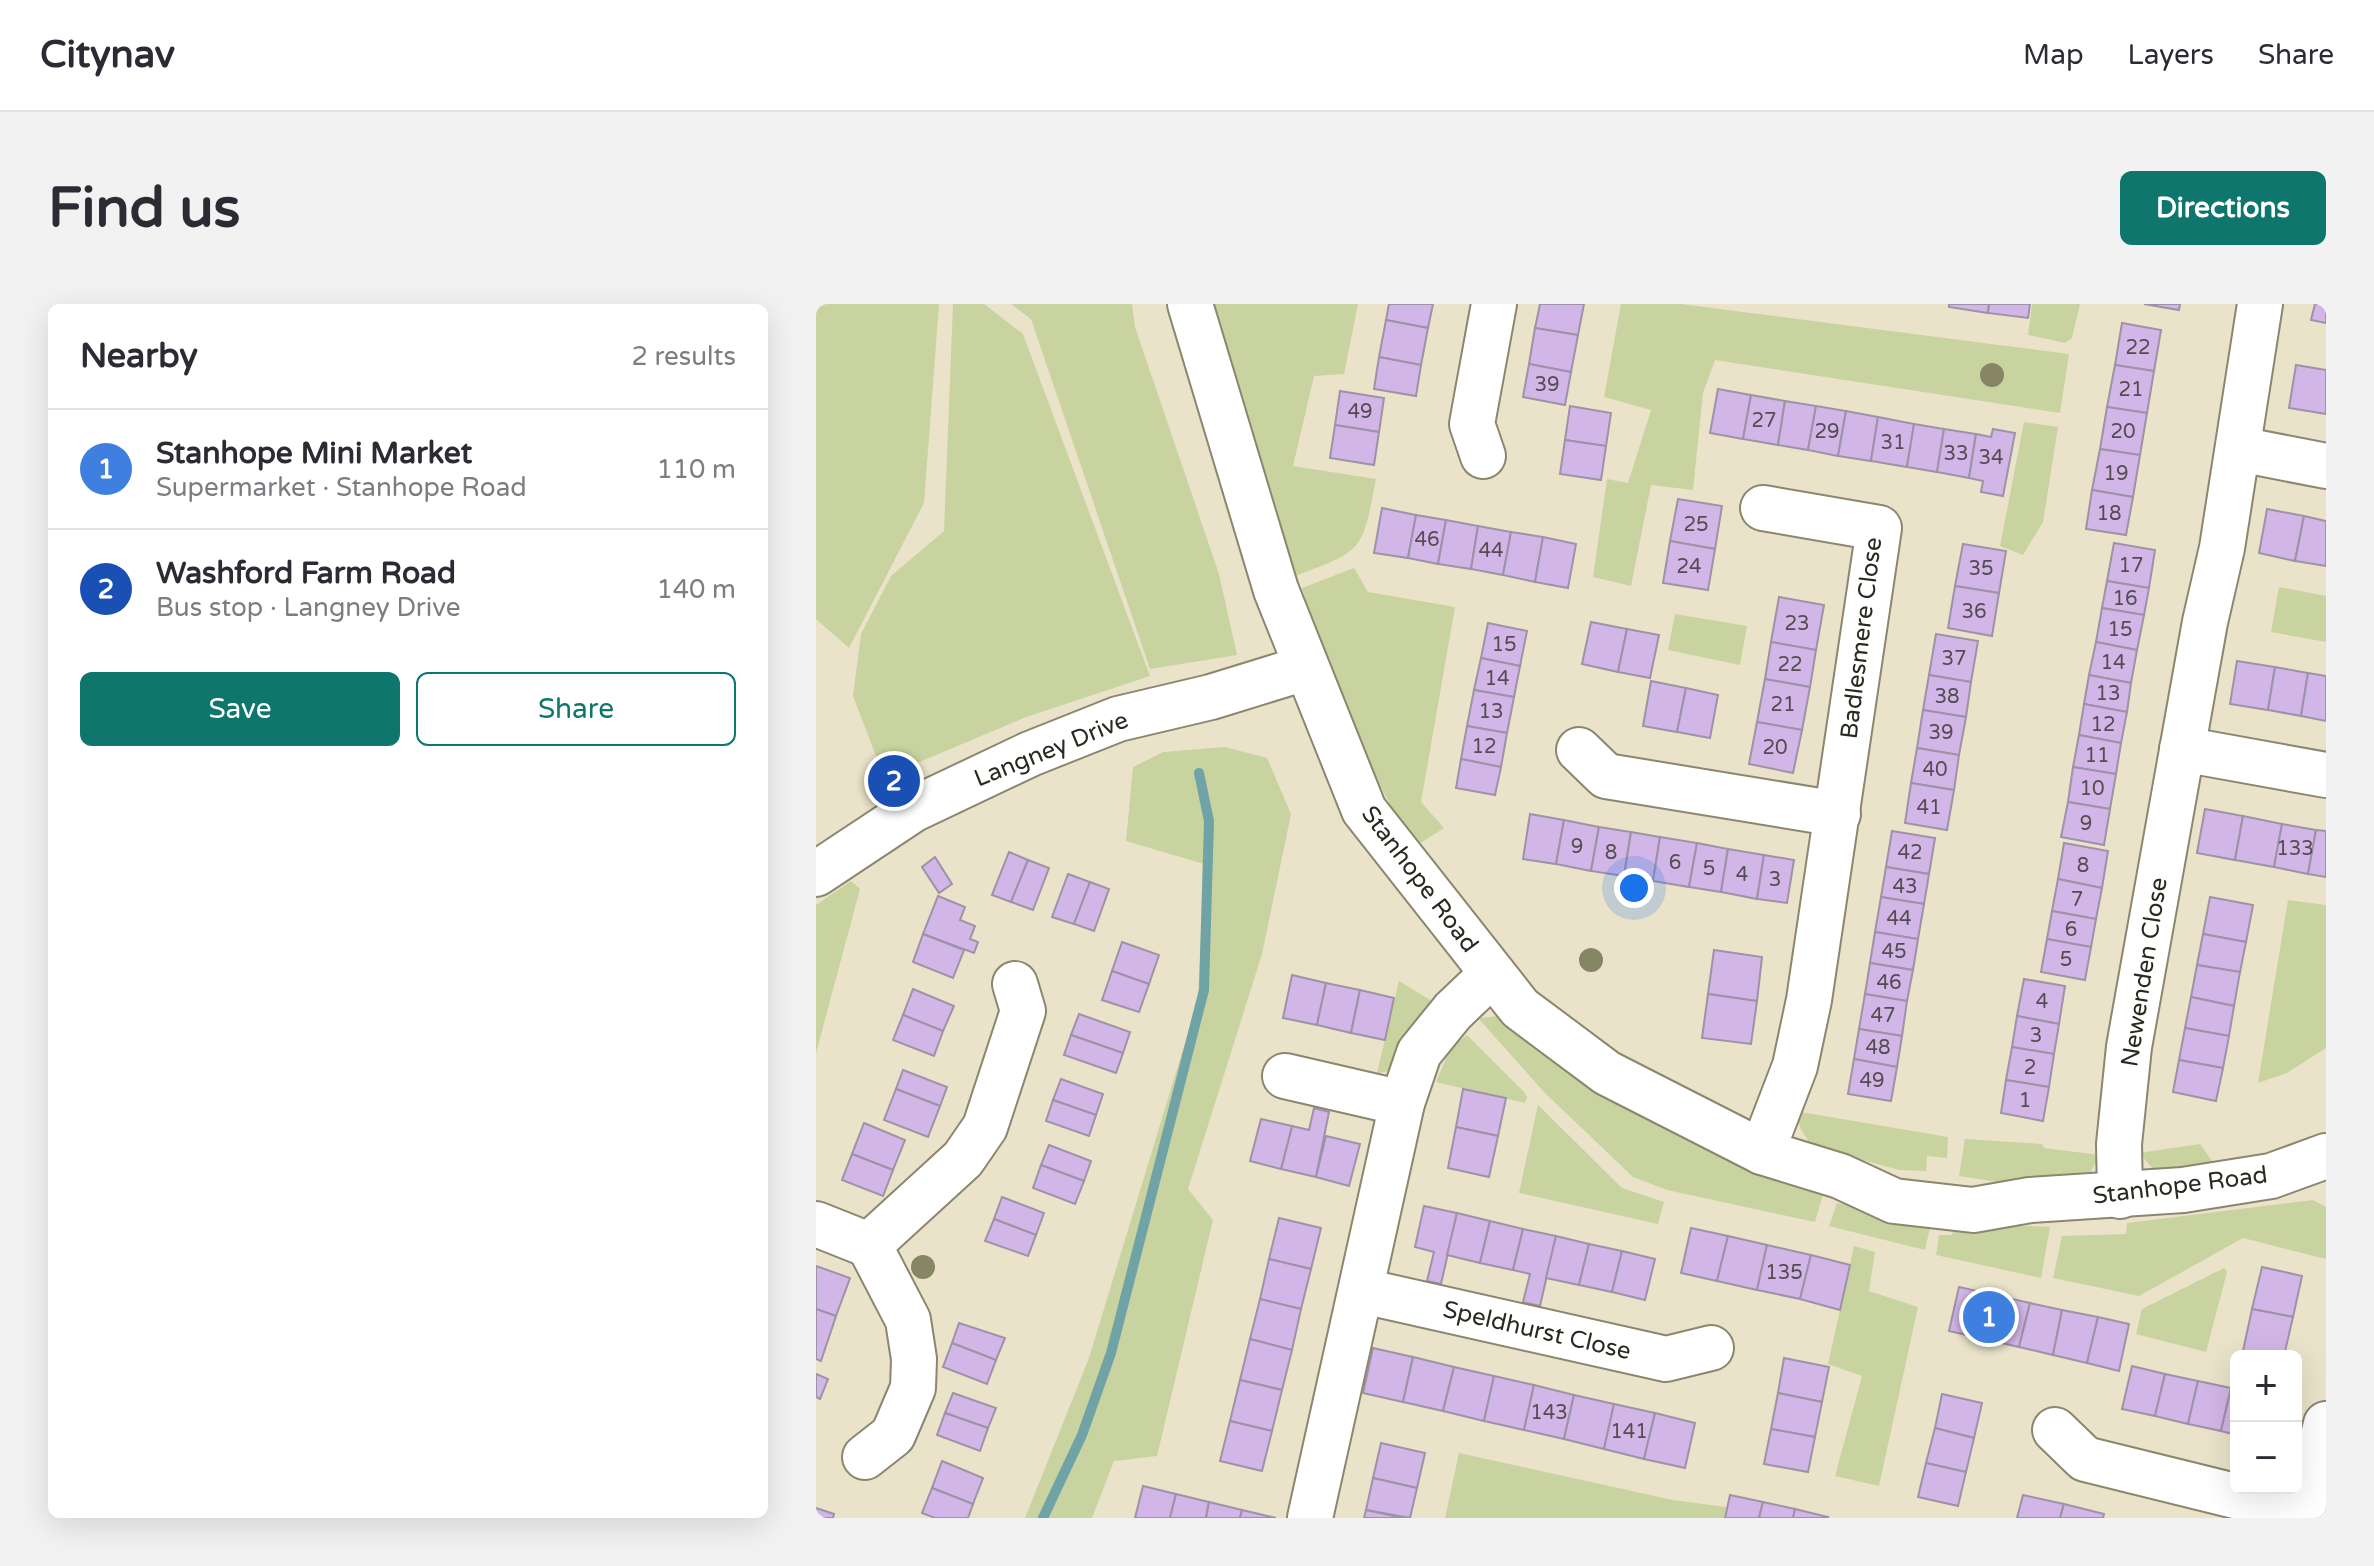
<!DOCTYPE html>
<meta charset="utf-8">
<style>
:root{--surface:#fff;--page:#f2f2f3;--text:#2b2b33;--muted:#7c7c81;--line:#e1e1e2;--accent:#0f766e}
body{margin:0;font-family:"Varela Round",sans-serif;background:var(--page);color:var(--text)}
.controls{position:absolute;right:24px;bottom:24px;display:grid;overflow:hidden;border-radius:12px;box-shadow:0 8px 32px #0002}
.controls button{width:72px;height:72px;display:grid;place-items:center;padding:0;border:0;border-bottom:2px solid var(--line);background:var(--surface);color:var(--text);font:40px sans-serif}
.you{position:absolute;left:818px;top:584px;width:28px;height:28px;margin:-20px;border:6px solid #fff;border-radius:50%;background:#1a73e8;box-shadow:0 0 0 12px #1a73e833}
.badge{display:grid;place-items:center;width:52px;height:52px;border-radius:50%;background:var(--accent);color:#fff;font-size:26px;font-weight:700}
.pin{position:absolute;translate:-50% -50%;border:4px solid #fff;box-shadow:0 2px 8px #0006}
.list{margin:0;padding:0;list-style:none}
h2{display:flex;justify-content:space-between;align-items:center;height:104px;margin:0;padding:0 32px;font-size:34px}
h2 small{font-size:26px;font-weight:400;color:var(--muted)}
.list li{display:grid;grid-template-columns:52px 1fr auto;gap:24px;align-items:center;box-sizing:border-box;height:120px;padding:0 32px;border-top:2px solid var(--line)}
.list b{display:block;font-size:30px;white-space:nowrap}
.list p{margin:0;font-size:26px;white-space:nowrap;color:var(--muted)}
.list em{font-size:26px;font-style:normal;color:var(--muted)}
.actions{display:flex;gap:16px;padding:24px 32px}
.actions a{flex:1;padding:18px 0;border:2px solid var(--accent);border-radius:12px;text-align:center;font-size:28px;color:var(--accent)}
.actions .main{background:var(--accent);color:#fff}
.map{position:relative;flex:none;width:1510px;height:1214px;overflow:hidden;border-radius:12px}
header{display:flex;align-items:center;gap:48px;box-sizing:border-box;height:112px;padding:0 40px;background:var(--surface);border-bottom:2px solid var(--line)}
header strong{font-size:38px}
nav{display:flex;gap:44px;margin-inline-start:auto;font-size:28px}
.intro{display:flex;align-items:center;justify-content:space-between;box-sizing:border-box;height:192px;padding:0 48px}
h1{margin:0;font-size:56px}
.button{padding:20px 36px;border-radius:12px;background:var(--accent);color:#fff;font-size:28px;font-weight:700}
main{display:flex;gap:48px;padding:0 48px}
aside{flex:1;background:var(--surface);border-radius:12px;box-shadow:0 8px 32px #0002}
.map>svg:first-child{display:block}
</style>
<header>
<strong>Citynav</strong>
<nav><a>Map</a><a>Layers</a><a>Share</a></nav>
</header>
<div class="intro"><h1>Find us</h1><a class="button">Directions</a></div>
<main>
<aside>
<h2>Nearby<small>2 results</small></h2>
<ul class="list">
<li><span class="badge" style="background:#3f7fe0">1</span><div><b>Stanhope Mini Market</b><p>Supermarket · Stanhope Road</p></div><em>110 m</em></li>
<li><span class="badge" style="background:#1a4fb4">2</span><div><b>Washford Farm Road</b><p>Bus stop · Langney Drive</p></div><em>140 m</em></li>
</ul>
<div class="actions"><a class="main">Save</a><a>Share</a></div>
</aside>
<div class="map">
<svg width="1510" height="1214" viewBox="0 0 1510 1214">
<rect width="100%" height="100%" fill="#eae3ca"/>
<g fill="#c9d39f">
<path d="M0,0H123L108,199L33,344L0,315Z"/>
<path d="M137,0H168L207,30L334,372L210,413L68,473L37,392L45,330L75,272L128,227Z"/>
<path d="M195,0H316L319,23L403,270L421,351L334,365L215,15Z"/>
<path d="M387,0H542L528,70L498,72L477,162L560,175C546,247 549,246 479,272Z"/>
<path d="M805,0H865L1253,50L1244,109L899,56L887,89L877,186L835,181L815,282L777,273L791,175L812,179L835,106L788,93Z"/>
<path d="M1216,0H1264L1256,34L1249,39L1212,31Z"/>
<path d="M1208,118L1242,123L1227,218L1207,251L1184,242Z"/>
<path d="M538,264L552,288L639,303L605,498L628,524L600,542C547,463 515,375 486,284Z"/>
<path d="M1463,283L1510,292V338L1455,328Z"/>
<path d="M859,310L931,322L924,361L852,346Z"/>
<path d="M409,443L451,454L475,510L446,650L372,885L397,916L341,1152L298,1157L276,1214H209L273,1054L382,696L388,560L310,537L317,463L347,448Z"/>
<path d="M35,577L44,585L0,749V601Z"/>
<path d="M1472,596L1510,601V744L1471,769L1442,779Z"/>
<path d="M583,677L616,697L574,767L561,769Z"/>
<path d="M683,712L816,804L933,866L1007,890L999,918L851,886L817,873L729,789L662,714Z"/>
<path d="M651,731L708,788L711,793L709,799L620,778L634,745Z"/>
<path d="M722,801L806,884L848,898L842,920L703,889Z"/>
<path d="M979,807L1132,833L1131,854L1111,852L1110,867L1083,866L996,842L985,826Z"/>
<path d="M1149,835L1226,840L1228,844L1284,851L1271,874L1207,882L1143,872Z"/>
<path d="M1384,840L1401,864L1340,868L1323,849Z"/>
<path d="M1497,896L1510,903V955L1427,934L1323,992L1237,974L1246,932L1310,930L1311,919Z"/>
<path d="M1021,899L1116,915L1109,946L1013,922Z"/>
<path d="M1140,918L1234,923L1225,974L1120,951L1123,931H1136Z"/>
<path d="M1038,942L1059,948L1053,987L1102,1003L1063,1182L1019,1172L1046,1072L1012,1060Z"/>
<path d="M1408,964L1411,968L1390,1048L1320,1030L1326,1005Z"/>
<path d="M643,1149L857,1196L910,1203L908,1214H629Z"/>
</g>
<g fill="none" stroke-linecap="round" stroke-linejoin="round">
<path stroke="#70a3a5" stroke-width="10" d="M227,1214L266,1131L295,1049L388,686L393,517L383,469"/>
</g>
<g fill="#d2b6e7" stroke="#9e92a7" stroke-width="2">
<path d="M573,0H617L612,24L570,16Z"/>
<path d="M724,0H768L762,31L719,24Z"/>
<path d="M1133,0H1173L1172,9L1133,3Z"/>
<path d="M1173,0H1214L1212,14L1172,9Z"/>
<path d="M1328,0H1364L1363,6Z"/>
<path d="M1499,0H1510V19L1495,16Z"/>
<path d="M570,16L612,24L605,61L563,53Z"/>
<path d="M1306,19L1345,26L1338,67L1299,61Z"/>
<path d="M719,24L762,31L755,68L713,60Z"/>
<path d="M563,53L605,61L600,92L558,85Z"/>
<path d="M713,60L755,68L749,101L707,93Z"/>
<path d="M1299,61L1338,67L1331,109L1291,103Z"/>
<path d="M1480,61L1510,66V110L1473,104Z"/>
<path d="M902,85L935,91L927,135L894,129Z"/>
<path d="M524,87L568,94L563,128L519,121Z"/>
<path d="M935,91L969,97L962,141L927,135Z"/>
<path d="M969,97L1000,102L992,146L962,141Z"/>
<path d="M754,102L795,109L790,142L749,136Z"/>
<path d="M1000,102L1030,107L1022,152L992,146Z"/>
<path d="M1291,103L1331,109L1324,151L1284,145Z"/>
<path d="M1030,107L1062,113L1055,157L1022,152Z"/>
<path d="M1062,113L1098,120L1091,163L1055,157Z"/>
<path d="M1098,120L1128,125L1121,168L1091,163Z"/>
<path d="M519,121L563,128L558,161L514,154Z"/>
<path d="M1128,125L1160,130L1153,174L1121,168Z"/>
<path d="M1177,125L1199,129L1187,192L1165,188L1167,177L1153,174L1160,130L1175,133Z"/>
<path d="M749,136L790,142L785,176L744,170Z"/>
<path d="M1284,145L1324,151L1317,193L1276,186Z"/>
<path d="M1276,186L1317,193L1310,231L1270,225Z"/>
<path d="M862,195L906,202L899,245L854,237Z"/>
<path d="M566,204L600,211L592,254L558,249Z"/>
<path d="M1451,205L1488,212L1479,257L1443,249Z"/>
<path d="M600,211L630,216L622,260L592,254Z"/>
<path d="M1488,212L1510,217V262L1479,257Z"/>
<path d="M630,216L662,222L655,265L622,260Z"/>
<path d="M662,222L695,228L687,271L655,265Z"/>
<path d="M695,228L727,233L719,278L687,271Z"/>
<path d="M727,233L760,240L752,284L719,278Z"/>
<path d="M854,237L899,245L892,286L847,279Z"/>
<path d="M1298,239L1339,246L1333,284L1291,277Z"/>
<path d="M1147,240L1190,247L1183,289L1139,282Z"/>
<path d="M1291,277L1333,284L1328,311L1286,304Z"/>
<path d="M1139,282L1183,289L1176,332L1132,324Z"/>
<path d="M963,293L1008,301L1000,346L955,338Z"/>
<path d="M1286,304L1328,311L1321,346L1280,338Z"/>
<path d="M775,318L811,325L802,368L766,360Z"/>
<path d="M672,319L711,327L704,362L665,354Z"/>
<path d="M811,325L843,331L834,374L802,368Z"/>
<path d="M1120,330L1162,337L1155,378L1113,371Z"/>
<path d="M955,338L1000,346L994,383L949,375Z"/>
<path d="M1280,338L1321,346L1315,379L1273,371Z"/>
<path d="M665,354L704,362L698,393L658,386Z"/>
<path d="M1421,357L1459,363L1452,406L1414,400Z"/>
<path d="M1459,363L1492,369L1485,412L1452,406Z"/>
<path d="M1492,369L1510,372V417L1485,412Z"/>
<path d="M1113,371L1155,378L1150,413L1107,406Z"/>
<path d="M1273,371L1315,379L1311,408L1268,400Z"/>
<path d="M949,375L994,383L986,426L941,418Z"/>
<path d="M835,377L870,384L861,428L827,422Z"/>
<path d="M870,384L902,391L894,434L861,428Z"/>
<path d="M658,386L698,393L691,429L651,422Z"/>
<path d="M1268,400L1311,408L1305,439L1263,431Z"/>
<path d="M1107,406L1150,413L1143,451L1101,444Z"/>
<path d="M941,418L986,426L977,469L933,460Z"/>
<path d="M651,422L691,429L685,463L645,455Z"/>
<path d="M1263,431L1305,439L1300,470L1257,463Z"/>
<path d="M1101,444L1143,451L1138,486L1095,479Z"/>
<path d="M645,455L685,463L679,491L640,484Z"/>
<path d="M1257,463L1300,470L1294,505L1252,498Z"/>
<path d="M1095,479L1138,486L1131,526L1089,519Z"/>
<path d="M1252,498L1294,505L1288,541L1245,533Z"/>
<path d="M1389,505L1427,512L1419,556L1381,549Z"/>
<path d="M714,510L748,516L740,560L707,555Z"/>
<path d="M1427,512L1466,520L1458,563L1419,556Z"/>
<path d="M748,516L783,523L775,567L740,560Z"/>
<path d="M1466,520L1500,526L1492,570L1458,563Z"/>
<path d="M783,523L815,528L808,572L775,567Z"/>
<path d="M1500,526L1510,527V573L1492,570Z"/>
<path d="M1076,527L1119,534L1113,570L1070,563Z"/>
<path d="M815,528L844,533L837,577L808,572Z"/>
<path d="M844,533L881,539L873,583L837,577Z"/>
<path d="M881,539L912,545L905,588L873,583Z"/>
<path d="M1248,539L1292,547L1286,584L1242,575Z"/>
<path d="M912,545L948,551L941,595L905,588Z"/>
<path d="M193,548L212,556L195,598L176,591Z"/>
<path d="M948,551L978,556L971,599L941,595Z"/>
<path d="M119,553L136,580L123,589L106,563Z"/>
<path d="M212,556L233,564L217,606L195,598Z"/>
<path d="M1070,563L1113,570L1108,600L1065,593Z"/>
<path d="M252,570L274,578L258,620L236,613Z"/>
<path d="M1242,575L1286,584L1280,615L1236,607Z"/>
<path d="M274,578L293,585L278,627L258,620Z"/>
<path d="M122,592L149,603L144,616L159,622L154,635L162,638L158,649L107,630Z"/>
<path d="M1065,593L1108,600L1102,635L1059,628Z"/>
<path d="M1394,593L1437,601L1430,638L1387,630Z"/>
<path d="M1236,607L1280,615L1275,643L1231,635Z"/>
<path d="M1059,628L1102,635L1097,666L1054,659Z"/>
<path d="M107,630L148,646L137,674L97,658Z"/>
<path d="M1387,630L1430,638L1424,668L1381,661Z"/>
<path d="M1231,635L1275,643L1269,676L1225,668Z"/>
<path d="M306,638L343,651L333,680L296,667Z"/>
<path d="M898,646L946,653L941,697L892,690Z"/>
<path d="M1054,659L1097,666L1091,697L1049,690Z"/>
<path d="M1381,661L1424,668L1418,702L1375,693Z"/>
<path d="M296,667L333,680L323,708L286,696Z"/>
<path d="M476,671L510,679L501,721L467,714Z"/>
<path d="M1208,675L1249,682L1243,720L1201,712Z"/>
<path d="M510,679L544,686L535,729L501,721Z"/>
<path d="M97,685L138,702L127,727L87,711Z"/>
<path d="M544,686L578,694L569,736L535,729Z"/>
<path d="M892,690L941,697L935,740L886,734Z"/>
<path d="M1049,690L1091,697L1086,732L1043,725Z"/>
<path d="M1375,693L1418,702L1413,732L1369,724Z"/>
<path d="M263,710L314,728L307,749L255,731Z"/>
<path d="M87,711L127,727L118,752L77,736Z"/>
<path d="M1201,712L1243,720L1238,750L1196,743Z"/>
<path d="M1369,724L1413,732L1407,764L1363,756Z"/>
<path d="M1043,725L1086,732L1081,763L1038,755Z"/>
<path d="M255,731L307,749L300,769L248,751Z"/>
<path d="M1196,743L1238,750L1233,783L1190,776Z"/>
<path d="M1038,755L1081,763L1075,797L1032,790Z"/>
<path d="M1363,756L1407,764L1400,797L1357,788Z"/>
<path d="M87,766L131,783L124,802L80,785Z"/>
<path d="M245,775L287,790L280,811L237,796Z"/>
<path d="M1190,776L1233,783L1227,817L1185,809Z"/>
<path d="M80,785L124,802L112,833L68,816Z"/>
<path d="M647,785L690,794L682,832L640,823Z"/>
<path d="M237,796L280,811L273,832L230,817Z"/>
<path d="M498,804L513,808L500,873L465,865L476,822L493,826Z"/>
<path d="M445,815L476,822L465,865L434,857Z"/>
<path d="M48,819L89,836L77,866L36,850Z"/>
<path d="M640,823L682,832L673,873L632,864Z"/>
<path d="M510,832L544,840L533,882L500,873Z"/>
<path d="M233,841L275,857L268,877L225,861Z"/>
<path d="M36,850L77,866L67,892L26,876Z"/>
<path d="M225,861L268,877L259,900L217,884Z"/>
<path d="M186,893L228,909L220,931L178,915Z"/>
<path d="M608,902L641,909L625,980L611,977L618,948L599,943Z"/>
<path d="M641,909L674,917L664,959L631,951Z"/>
<path d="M463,914L505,924L495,965L453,955Z"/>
<path d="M178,915L220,931L212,952L169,937Z"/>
<path d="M674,917L707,925L697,966L664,959Z"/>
<path d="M875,924L912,932L901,977L865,969Z"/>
<path d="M707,925L740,932L724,1002L707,998L714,970L697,966Z"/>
<path d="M740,932L773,940L763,981L730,974Z"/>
<path d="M912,932L951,941L941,986L901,977Z"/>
<path d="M773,940L806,947L796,988L763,981Z"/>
<path d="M951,941L995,951L984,995L941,986Z"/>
<path d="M806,947L839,955L829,996L796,988Z"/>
<path d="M995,951L1034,961L1024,1006L984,995Z"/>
<path d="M453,955L495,965L485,1005L444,995Z"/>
<path d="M0,962L34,974L20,1012L0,1005Z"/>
<path d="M1446,963L1486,972L1477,1013L1436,1005Z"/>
<path d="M1143,983L1214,999L1203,1043L1133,1027Z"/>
<path d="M444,995L485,1005L476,1046L434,1035Z"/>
<path d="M1214,999L1246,1006L1237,1051L1203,1043Z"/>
<path d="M0,1005L20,1012L5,1057L0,1055Z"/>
<path d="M1436,1005L1477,1013L1468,1052L1427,1047Z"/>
<path d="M1246,1006L1282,1013L1271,1059L1237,1051Z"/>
<path d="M1282,1013L1313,1020L1303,1067L1271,1059Z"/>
<path d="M143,1019L189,1034L180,1056L136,1039Z"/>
<path d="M434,1035L476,1046L466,1086L424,1076Z"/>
<path d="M136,1039L180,1056L171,1080L127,1063Z"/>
<path d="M557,1044L597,1053L587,1098L547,1089Z"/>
<path d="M597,1053L638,1063L627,1107L587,1098Z"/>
<path d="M968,1054L1013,1063L1006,1098L962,1089Z"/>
<path d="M1316,1062L1349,1070L1339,1112L1306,1105Z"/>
<path d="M638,1063L678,1072L668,1117L627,1107Z"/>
<path d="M0,1070L12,1075L4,1095L0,1093Z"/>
<path d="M1349,1070L1382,1077L1372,1120L1339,1112Z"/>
<path d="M678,1072L718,1081L708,1126L668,1117Z"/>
<path d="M424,1076L466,1086L456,1127L414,1117Z"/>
<path d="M1382,1077L1415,1084L1405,1127L1372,1120Z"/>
<path d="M718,1081L758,1091L748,1135L708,1126Z"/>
<path d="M1415,1084L1420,1086V1131L1405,1127Z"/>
<path d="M137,1089L180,1104L172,1124L129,1109Z"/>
<path d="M962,1089L1006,1098L999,1133L955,1125Z"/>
<path d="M1126,1090L1166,1099L1158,1134L1119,1124Z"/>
<path d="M758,1091L798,1100L788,1145L748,1135Z"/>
<path d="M798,1100L839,1109L828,1155L788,1145Z"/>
<path d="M129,1109L172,1124L164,1147L121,1131Z"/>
<path d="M839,1109L879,1119L869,1164L828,1155Z"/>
<path d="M414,1117L456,1127L446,1167L404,1157Z"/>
<path d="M1119,1124L1158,1134L1150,1168L1110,1159Z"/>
<path d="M955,1125L999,1133L992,1168L948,1160Z"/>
<path d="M565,1139L609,1149L601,1184L557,1174Z"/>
<path d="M126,1157L167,1174L157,1200L116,1184Z"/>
<path d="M1110,1159L1150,1168L1142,1202L1102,1193Z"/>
<path d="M557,1174L601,1184L594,1214L550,1206Z"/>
<path d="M327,1182L360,1190L354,1214H319Z"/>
<path d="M116,1184L157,1200L152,1214H119L106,1209Z"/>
<path d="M360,1190L393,1198L390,1214H354Z"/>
<path d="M914,1191L947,1198L943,1214H909Z"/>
<path d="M1207,1191L1248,1200L1244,1214H1201Z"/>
<path d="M393,1198L426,1206L424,1214H390Z"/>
<path d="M947,1198L979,1205L977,1214H943Z"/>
<path d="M1248,1200L1288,1210L1287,1214H1244Z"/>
<path d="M0,1204L18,1210L17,1214H0Z"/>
<path d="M979,1205L1012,1213L1011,1214H977Z"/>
<path d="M426,1206L460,1214H424Z"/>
<path d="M550,1206L587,1214H548Z"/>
</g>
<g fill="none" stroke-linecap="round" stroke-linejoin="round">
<g stroke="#8c866f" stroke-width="48">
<g id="minor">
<path d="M374,0L460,286L548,506L704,704L791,769L946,848L1024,872L1078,897L1157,906L1214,896L1367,886L1455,872L1510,852"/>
<path d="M1423,145L1510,162"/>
<path d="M667,152L656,120L678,0"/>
<path d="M1366,445L1510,471"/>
<path d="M763,446L790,472L1022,510"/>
<path d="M0,570L98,505L214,450L302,415L395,393L489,364"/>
<path d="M469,772L586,799"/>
<path d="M946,848L979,762L993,696L1063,224L947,204"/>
<path d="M1304,892L1303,840L1313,743L1389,318L1406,244L1444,0"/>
<path d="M0,920L53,941L147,855L169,823L207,707L199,680"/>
<path d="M547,987L850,1055L895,1044"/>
<path d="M1239,1126L1269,1155L1488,1209"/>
<path d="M49,1153L77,1131L97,1084L98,1055L92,1016L53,941"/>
<path d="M494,1214L586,799L603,749L637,707L676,670"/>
<path d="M1487,1214L1510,1120"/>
</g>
</g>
<use href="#minor" stroke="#fff" stroke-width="44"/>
</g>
<g fill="#868664">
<circle cx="1176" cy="71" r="12"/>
<circle cx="775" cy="656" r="12"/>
<circle cx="107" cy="963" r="12"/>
</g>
<g text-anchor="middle" stroke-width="8" stroke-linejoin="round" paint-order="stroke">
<g font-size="20" fill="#544c51">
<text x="1322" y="50">22</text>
<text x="731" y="87">39</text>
<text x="1315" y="92">21</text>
<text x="544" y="114">49</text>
<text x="948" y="123">27</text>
<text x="1011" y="134">29</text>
<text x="1307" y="134">20</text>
<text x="1077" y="145">31</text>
<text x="1140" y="156">33</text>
<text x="1175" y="160">34</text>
<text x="1300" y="176">19</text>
<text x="1293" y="216">18</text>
<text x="880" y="227">25</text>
<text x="611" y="242">46</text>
<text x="675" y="253">44</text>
<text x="1315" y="268">17</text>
<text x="873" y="269">24</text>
<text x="1165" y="271">35</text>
<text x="1309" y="301">16</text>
<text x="1158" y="314">36</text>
<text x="981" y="326">23</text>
<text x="1304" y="332">15</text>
<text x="688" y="347">15</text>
<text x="1138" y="361">37</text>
<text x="1297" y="365">14</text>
<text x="974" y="367">22</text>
<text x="681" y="381">14</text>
<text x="1292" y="396">13</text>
<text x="1131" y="399">38</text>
<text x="967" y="407">21</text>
<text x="675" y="414">13</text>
<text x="1287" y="427">12</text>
<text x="1125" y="435">39</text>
<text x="668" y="449">12</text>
<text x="959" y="450">20</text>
<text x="1281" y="458">11</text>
<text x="1119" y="472">40</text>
<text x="1276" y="491">10</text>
<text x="1113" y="510">41</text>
<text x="1270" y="526">9</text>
<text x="761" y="549">9</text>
<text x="1479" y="551">133</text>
<text x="795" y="555">8</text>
<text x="1094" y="555">42</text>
<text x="859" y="565">6</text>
<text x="1267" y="568">8</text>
<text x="893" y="571">5</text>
<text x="926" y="577">4</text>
<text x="959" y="582">3</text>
<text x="1089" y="589">43</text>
<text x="1261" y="602">7</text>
<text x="1083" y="621">44</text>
<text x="1255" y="632">6</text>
<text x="1078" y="654">45</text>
<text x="1250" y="662">5</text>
<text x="1073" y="685">46</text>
<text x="1226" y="704">4</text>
<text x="1067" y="718">47</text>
<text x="1220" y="738">3</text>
<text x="1062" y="750">48</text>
<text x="1214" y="770">2</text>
<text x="1056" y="783">49</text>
<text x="1209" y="803">1</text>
<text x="968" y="975">135</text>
<text x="733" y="1115">143</text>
<text x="813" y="1134">141</text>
</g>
<g font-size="24" fill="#2a281f" stroke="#fff">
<text transform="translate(1045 334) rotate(-83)" y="8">Badlesmere Close</text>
<text transform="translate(235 445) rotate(-22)" y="8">Langney Drive</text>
<text transform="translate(604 575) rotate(53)" y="8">Stanhope Road</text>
<text transform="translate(1328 668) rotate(-81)" y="8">Newenden Close</text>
<text transform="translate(1364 881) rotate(-7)" y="8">Stanhope Road</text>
<text transform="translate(721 1026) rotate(13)" y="8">Speldhurst Close</text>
</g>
</g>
</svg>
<div class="controls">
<button>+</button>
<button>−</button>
</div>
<div class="you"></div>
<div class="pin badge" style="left:1173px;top:1013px;background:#3f7fe0">1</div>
<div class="pin badge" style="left:78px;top:477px;background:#1a4fb4">2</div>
</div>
</main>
